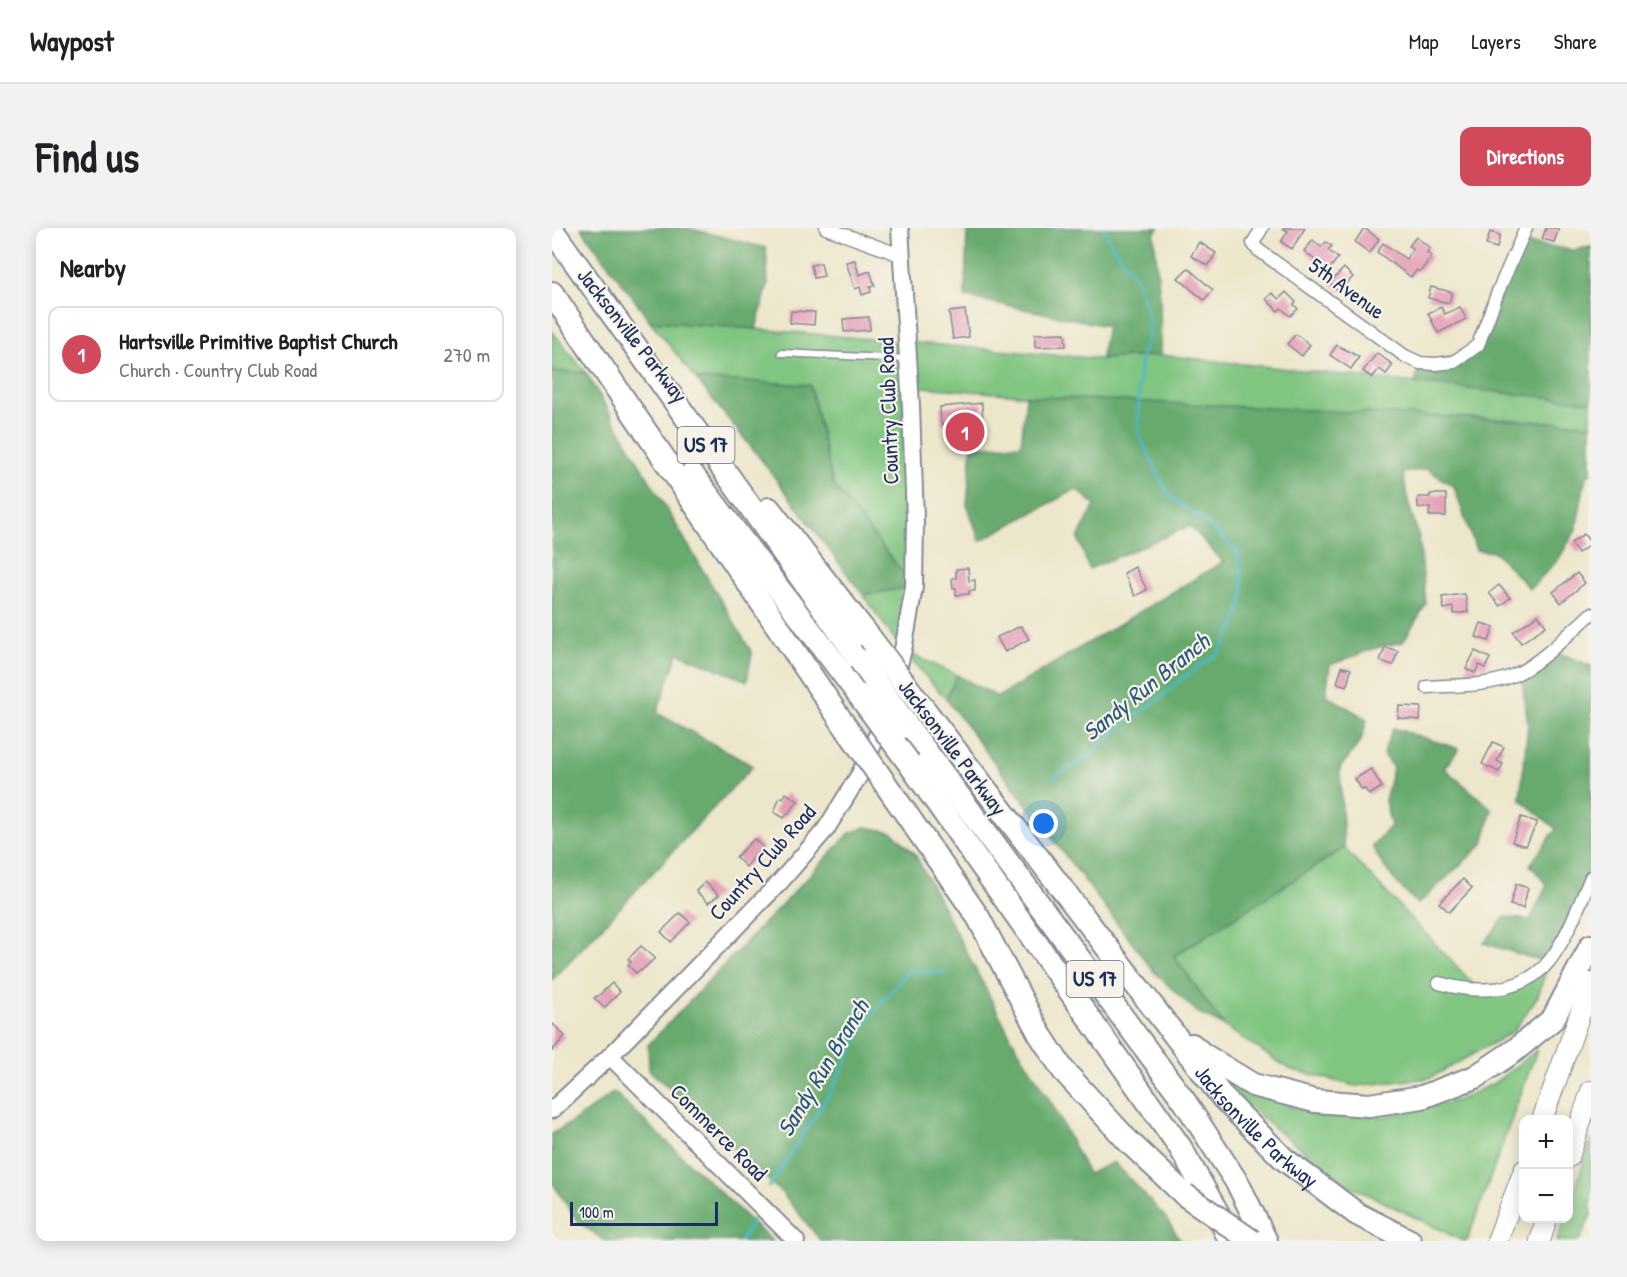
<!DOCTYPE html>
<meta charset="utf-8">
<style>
:root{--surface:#fff;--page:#f2f2f2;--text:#202124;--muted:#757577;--line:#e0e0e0;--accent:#d1495b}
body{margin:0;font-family:"Patrick Hand",sans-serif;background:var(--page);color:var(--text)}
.controls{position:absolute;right:18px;bottom:18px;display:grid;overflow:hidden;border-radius:12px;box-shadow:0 3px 15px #0003}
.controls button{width:54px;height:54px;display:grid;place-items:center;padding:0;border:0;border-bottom:2px solid var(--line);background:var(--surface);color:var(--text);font:30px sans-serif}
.scale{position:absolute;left:18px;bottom:15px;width:148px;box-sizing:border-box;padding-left:6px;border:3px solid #1b2f5e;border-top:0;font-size:16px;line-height:21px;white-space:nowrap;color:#1b2f5e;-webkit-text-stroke:4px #f7f3e8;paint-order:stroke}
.you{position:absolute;left:492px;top:596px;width:21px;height:21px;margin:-15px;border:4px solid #fff;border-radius:50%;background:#1a73e8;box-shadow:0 0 0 9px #1a73e833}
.badge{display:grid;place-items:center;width:39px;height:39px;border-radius:50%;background:var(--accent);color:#fff;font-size:20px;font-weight:700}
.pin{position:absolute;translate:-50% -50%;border:3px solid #fff;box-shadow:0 2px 6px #0006}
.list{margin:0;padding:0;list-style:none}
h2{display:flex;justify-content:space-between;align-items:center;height:78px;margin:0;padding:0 24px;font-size:26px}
h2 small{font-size:20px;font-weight:400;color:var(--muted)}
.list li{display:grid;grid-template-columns:39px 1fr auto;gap:18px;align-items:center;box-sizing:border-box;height:96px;margin:0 12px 12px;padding:0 12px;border:2px solid var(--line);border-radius:12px}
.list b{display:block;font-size:22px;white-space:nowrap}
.list p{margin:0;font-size:20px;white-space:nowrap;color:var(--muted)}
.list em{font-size:20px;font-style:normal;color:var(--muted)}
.map{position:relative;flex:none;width:1039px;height:1013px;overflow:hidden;border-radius:12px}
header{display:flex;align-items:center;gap:36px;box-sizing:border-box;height:84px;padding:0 30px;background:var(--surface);border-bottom:2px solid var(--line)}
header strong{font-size:28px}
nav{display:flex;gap:33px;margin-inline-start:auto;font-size:21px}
.intro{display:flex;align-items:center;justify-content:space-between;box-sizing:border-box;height:144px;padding:0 36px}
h1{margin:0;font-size:42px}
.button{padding:15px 27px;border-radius:12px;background:var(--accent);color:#fff;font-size:21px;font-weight:700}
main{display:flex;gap:36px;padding:0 36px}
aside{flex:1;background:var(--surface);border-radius:12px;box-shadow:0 3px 15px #0003}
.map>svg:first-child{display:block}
</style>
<header>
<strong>Waypost</strong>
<nav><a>Map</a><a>Layers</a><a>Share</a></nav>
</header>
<div class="intro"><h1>Find us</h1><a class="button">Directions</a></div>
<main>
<aside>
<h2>Nearby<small></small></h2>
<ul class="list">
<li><span class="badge">1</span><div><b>Hartsville Primitive Baptist Church</b><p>Church · Country Club Road</p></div><em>270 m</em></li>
</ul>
</aside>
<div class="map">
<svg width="1039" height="1013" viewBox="0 0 1039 1013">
<rect width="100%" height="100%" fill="#f7f3e8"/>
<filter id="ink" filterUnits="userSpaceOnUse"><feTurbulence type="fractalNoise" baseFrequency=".0167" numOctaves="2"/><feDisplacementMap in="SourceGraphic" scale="12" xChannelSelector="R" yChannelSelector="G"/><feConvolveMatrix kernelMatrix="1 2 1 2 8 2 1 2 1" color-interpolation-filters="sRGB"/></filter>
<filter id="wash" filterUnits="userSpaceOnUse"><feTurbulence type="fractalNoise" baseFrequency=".008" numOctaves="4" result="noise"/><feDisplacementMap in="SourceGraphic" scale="24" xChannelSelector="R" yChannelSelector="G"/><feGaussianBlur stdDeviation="1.35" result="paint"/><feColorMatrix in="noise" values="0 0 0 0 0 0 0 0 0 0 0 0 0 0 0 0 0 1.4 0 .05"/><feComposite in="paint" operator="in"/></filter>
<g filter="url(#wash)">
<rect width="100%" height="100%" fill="#ece6ca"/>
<g fill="#80c580" stroke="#4e7a6f" stroke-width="1.5">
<path d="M98,93L204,101L549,131L609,127L1039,174V196L515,171L358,158L363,292L362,359L351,422L405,447L394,471L351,423L311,367L361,358L281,256L258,157L144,151Z"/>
<path d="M0,103L34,145L0,143Z"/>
<path d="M792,620L927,762L949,760L997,733L986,768L961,804L878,850L803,858L737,841L672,798L622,728Z"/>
<path d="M985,822L915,1013H911L795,956L722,900L663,848L743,880L828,889L907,872L942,855Z"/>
<path d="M1039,912V987L1027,1013H1005L1013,991L1017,990V979Z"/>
</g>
<g fill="#68aa6e" stroke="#426c66" stroke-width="1.5">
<path d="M29,0H136L214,20L216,57L204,101L98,93Z"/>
<path d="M415,0H607L602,6L608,71L609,127L549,131L555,98L413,69Z"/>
<path d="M968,14L1022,22L1039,19V174L863,155L868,135L883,136L926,117Z"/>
<path d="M0,143L34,145L200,425L195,453L126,425L105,485L201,538L0,752Z"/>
<path d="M144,151L258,157L281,256L362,359L311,367L208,230Z"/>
<path d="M474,168L1039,196V245L1034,248L1024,302L1006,332L978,361L943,324L924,322L902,259L875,241L851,245L856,273L867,310L874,376L851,414L823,420L778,437L774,467L815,491L809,513L788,540L792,620L622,728L672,798L645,784L603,745L394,471L405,447L446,469L671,334L638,298L537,341L526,310L543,277L524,261L428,313L415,277L420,218L469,217Z"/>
<path d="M1010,426L1039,438V649L997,733L979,730L932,715L953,689L978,692L995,657L978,637L1004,601L968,571L976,496L970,453Z"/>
<path d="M841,500L907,521L892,540L940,581L931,616L866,676C847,659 831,641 820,618L839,598L833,573L841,540L831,526Z"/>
<path d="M314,599L340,604L363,626L461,813L503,881L536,946L562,934L613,989L629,1013H269L231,966L97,842L96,817L298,605Z"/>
<path d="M62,864L220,1013H53L26,994L0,954V906L22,893Z"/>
</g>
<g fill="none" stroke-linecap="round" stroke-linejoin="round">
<g stroke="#4bb9c5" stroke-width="3">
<path d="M501,549L537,528L574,494L611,468L629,451L667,425L680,403L686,389L692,364L686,325L657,296L628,276L616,266L589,211L586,202L588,133L597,105L596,88L585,52L556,11L553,0"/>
<path d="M217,959L280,862L309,803L326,779L357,742L393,745"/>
<path d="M188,1013L201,992"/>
</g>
</g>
<g id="blocks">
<g fill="#e59fb7">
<path d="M730,0H753L740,21L729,14L736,3Z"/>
<path d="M812,0L827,11L818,25L803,14Z"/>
<path d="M994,0H1007L1002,14L990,11Z"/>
<path d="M938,4L948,7L945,20L934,17Z"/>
<path d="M864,9L878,20L875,25L880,28L868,44L865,42L859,49L825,24L831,15L854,31L861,21L857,18Z"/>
<path d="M761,12L769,19L774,14L780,18L776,22L786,30L776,43L752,23Z"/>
<path d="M647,14L664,25L656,38L639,28Z"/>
<path d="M303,32L307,47L318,43L323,58L318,59L319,64L310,67L308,59L303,61L294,34Z"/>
<path d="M269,35L272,48L262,50L259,37Z"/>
<path d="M636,40L661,62L652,72L626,50Z"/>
<path d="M792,40L801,49L787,64L778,55Z"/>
<path d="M879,59L900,64L897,75L876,70Z"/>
<path d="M734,64L744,74L742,77L746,81L738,88L729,80L726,83L714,71L720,65L727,71Z"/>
<path d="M889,79L893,86L908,79L914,91L886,105L876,85Z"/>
<path d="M413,82L417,109L401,111L397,84Z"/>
<path d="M239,83L263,84L262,97L238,95Z"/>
<path d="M317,89L318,102L292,104L291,91Z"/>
<path d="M513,105L514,118L483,119V106Z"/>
<path d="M744,106L758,117L750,128L735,116Z"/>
<path d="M785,117L807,129L799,141L778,127Z"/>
<path d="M825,125L841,137L834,146L827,141L820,150L811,143Z"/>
<path d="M430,175L431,199L406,201V194L389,196L388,179Z"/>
<path d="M878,266H894V288H877L878,280H866V269H878Z"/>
<path d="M1032,306L1039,316L1026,325L1019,315Z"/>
<path d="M583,339L595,362L583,368L572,345Z"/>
<path d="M416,340L417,353L423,352V363H417V366L404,367V360H401L400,350H404V341Z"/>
<path d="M1025,345L1033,355L1009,375L1001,364Z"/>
<path d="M947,357L958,370L948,378L937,365Z"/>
<path d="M913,366L916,384L902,386L901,379L892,381L890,369Z"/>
<path d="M986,387L994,398L969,415L961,404Z"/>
<path d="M929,395L942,399L937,413L924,409Z"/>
<path d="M469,398L477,411L453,424L445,409Z"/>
<path d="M833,419L846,423L841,437L828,433Z"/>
<path d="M923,423L938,430L933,440L927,437L923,445L914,441Z"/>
<path d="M790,439L799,441L795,458L785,455Z"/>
<path d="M847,478L869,479L868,492L846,490Z"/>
<path d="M941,514L952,519L945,533L951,536L947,544L930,536Z"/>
<path d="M819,541L830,559L817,567L813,561L810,562L803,551Z"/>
<path d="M234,565L246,573L232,590L222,584L228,569L231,570Z"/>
<path d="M969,589L985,594L974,618L960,614Z"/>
<path d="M202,611L211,619L194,639L184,629Z"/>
<path d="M911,651L920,660L897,684L887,675Z"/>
<path d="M153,654L167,667L156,675L144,663Z"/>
<path d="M964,656L976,660L971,680L958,677Z"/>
<path d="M128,685L138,694L119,714L109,704Z"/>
<path d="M89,718L103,730L89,743L88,742L84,745L76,737L79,734L76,731Z"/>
<path d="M60,755L68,764L52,780L42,770L44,768L45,769Z"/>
<path d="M0,795L13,808L0,823Z"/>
</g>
</g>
</g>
<g filter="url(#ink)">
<use href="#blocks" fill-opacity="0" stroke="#848a94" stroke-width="1.5"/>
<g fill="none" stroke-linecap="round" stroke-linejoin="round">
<g stroke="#848a94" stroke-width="9">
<path id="lane" d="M229,125L356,131"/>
</g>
<g stroke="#848a94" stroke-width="15">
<g id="street">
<path d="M274,0L351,28"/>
<path d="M710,0L701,15L705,21L853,128L868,135L883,136L902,134L926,117L947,61L974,0"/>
<path d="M875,459C903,457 936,459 962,447C986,437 1019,404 1039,386"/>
<path d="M887,755C924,766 972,766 998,732C1016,708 1027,677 1039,649"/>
</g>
</g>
<g stroke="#848a94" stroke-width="20">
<g id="secondary">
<path d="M343,453L352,417L362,359L363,292L359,178L348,0"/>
<path d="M58,828L244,1013"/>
<path d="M0,882L58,828L228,654L274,601L308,546L333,489"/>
</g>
</g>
<g stroke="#848a94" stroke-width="22">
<g id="primary">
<path d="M990,892L1039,755"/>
<path d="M1017,929L1039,863"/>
<path d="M945,1013L972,942"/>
<path d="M988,1013L995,990"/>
</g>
</g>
<g stroke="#848a94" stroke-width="26">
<g id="highway">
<path d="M0,2L308,432"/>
<path d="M0,65L295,501"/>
<path d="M140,246L307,467"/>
<path d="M217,281L318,410"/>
<path id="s1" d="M374,484L671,870L732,931L805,986L858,1013"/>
<path d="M356,499L633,874L686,956L714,1013"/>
<path d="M357,535L628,919L666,986L678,1013"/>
<path d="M339,564L426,689L487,805L511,842L576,913L633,967"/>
<path d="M640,817L650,826L701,857L763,873L817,877L870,869L923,849L962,823L1001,791L1039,718"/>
</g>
</g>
<use href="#lane" stroke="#fff" stroke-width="6"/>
<use href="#street" stroke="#fff" stroke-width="12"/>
<use href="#secondary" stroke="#fff" stroke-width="16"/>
<use href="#primary" stroke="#fff" stroke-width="20"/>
<use href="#highway" stroke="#fff" stroke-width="22"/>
<g stroke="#848a94" stroke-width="26" stroke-linecap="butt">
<g id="highway-bridge">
<path d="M318,410L374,484"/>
<path d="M308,432L356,499"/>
<path d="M307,467L357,535"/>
<path d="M295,501L339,564"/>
<path d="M633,967L700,1013"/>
</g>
</g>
<use href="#highway-bridge" stroke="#fff" stroke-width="22"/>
</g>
</g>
<g text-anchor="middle" stroke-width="4.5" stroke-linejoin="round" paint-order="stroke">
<g fill="#f7f3e8" stroke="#5d6a87" stroke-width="1.5">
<rect x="125.5" y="199" width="57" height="36" rx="4.5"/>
<rect x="514.5" y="733" width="57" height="36" rx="4.5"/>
</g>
<g font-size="21" font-weight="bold" fill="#1b2f5e">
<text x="154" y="224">US 17</text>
<text x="543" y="758">US 17</text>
</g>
<g font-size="22" fill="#1b2f5e" stroke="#f7f3e8">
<text transform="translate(795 60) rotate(36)" y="8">5th Avenue</text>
<text transform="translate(81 107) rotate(52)" y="8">Jacksonville Parkway</text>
<text transform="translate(336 183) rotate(-92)" y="8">Country Club Road</text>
<text transform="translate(401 519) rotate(53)" y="8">Jacksonville Parkway</text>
<text transform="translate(210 634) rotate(-48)" y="8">Country Club Road</text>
<text dy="8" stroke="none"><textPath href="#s1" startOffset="531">Jacksonville Parkway</textPath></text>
<text transform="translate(167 904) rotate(45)" y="8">Commerce Road</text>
</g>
<g font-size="24" font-style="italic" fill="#29587d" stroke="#f7f3e8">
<text transform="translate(594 459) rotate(-39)" y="8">Sandy Run Branch</text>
<text transform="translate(271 840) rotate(-59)" y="8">Sandy Run Branch</text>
</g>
</g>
</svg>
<div class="controls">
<button>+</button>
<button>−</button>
</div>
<div class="scale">100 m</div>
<div class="you"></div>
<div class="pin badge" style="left:413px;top:204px">1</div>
</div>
</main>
